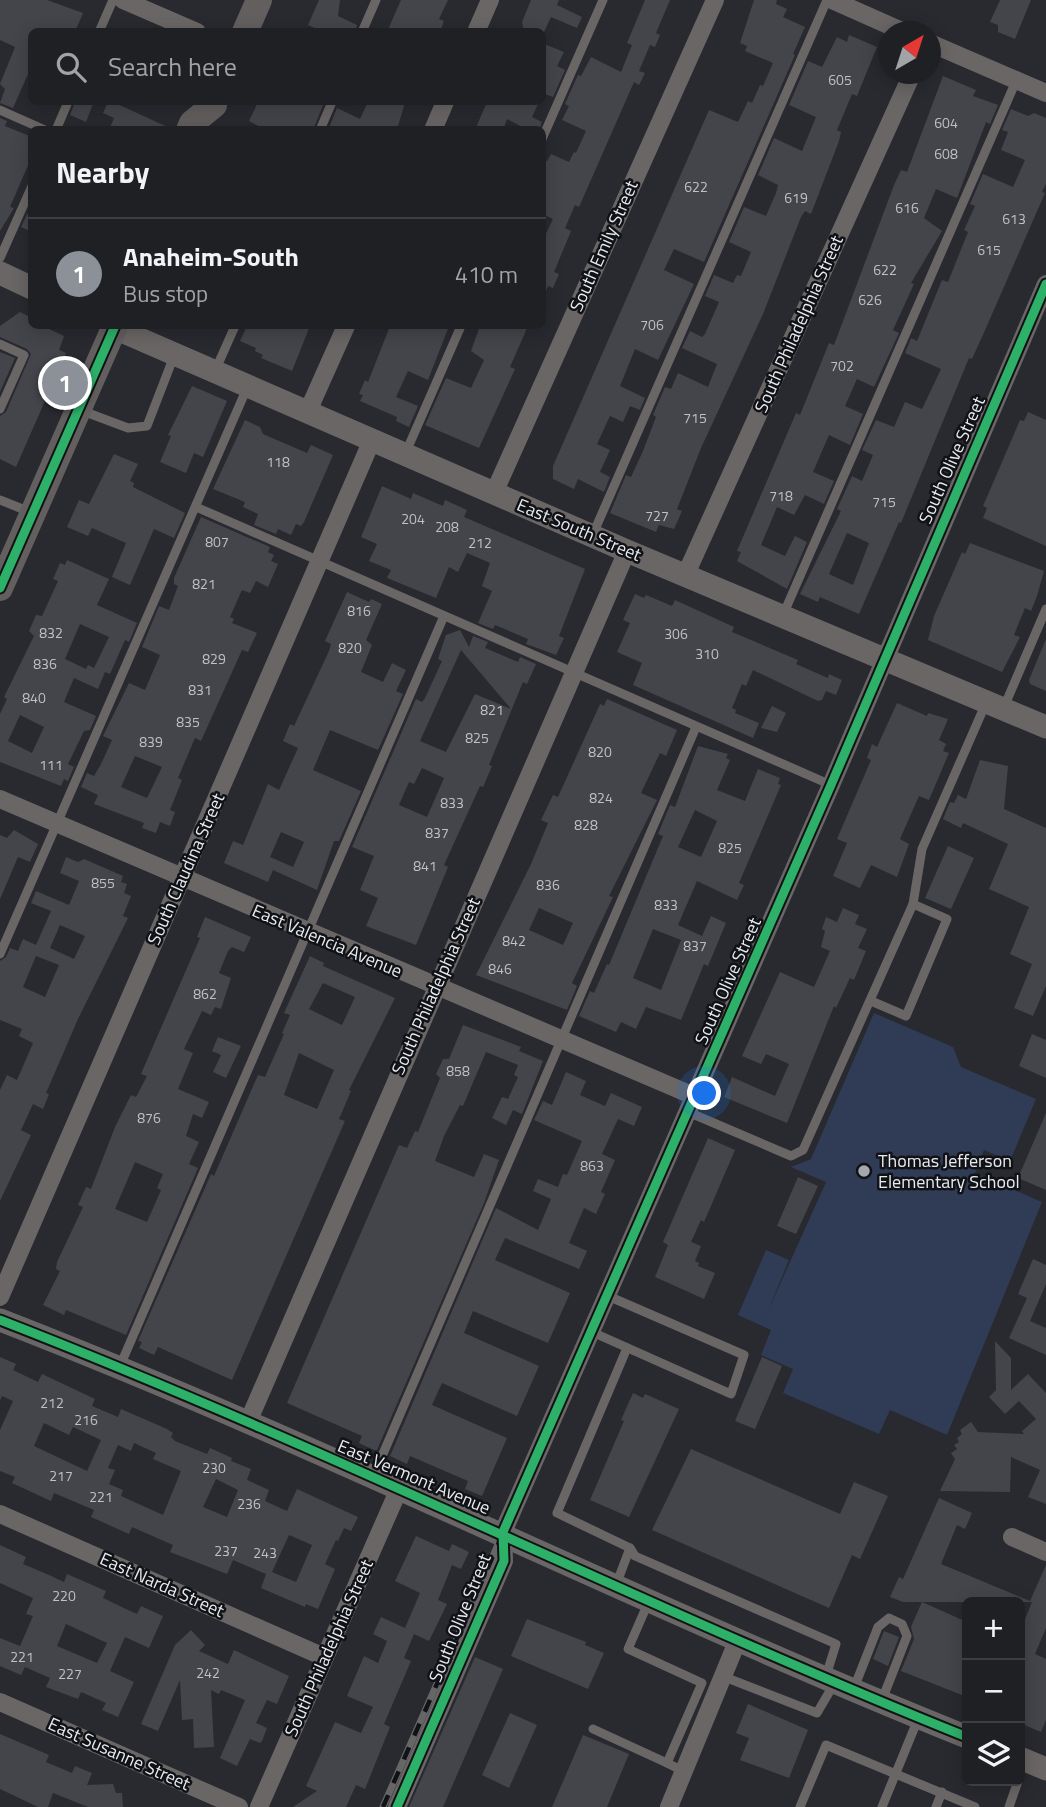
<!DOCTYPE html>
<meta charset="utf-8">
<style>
:root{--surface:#1e2024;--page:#2b2d31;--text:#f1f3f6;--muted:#a1a3a6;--line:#3c3e41;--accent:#8c9099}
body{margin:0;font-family:"Titillium Web",sans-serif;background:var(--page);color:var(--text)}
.controls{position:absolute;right:21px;bottom:21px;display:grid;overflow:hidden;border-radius:10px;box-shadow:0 4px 18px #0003}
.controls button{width:63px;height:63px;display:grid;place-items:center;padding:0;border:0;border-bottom:2px solid var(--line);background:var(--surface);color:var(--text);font:35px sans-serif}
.compass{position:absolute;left:878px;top:21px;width:63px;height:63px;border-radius:50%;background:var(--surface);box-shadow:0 4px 18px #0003;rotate:39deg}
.you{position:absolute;left:705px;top:1094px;width:24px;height:24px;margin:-18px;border:5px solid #fff;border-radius:50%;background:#1a73e8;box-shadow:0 0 0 10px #1a73e833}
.badge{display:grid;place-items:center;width:46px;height:46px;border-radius:50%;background:var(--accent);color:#fff;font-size:23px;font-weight:700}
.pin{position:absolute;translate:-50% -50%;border:4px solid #fff;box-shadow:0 2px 7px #0006}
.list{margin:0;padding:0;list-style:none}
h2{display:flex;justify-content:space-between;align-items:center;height:91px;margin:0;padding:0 28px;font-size:30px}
h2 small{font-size:23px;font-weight:400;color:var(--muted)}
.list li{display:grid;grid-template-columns:46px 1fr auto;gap:21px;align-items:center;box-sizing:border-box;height:112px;padding:0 28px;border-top:2px solid var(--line)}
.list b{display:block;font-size:26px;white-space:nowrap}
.list p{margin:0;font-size:23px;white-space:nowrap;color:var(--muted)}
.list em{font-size:23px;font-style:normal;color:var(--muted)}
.icon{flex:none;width:38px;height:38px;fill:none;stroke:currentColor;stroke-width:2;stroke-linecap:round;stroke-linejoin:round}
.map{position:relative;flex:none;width:1046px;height:1807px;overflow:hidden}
.search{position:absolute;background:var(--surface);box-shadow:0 4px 18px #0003;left:28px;top:28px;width:518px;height:77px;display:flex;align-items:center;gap:18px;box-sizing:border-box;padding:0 24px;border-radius:10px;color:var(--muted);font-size:26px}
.panel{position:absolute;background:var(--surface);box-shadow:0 4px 18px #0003;left:28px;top:126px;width:518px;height:203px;border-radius:10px}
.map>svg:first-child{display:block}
</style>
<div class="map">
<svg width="1046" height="1807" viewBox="0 0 1046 1807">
<rect width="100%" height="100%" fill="#282a30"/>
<path fill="#303b55" d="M874,1013L953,1047L961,1067L1036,1099L1010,1161L984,1150L975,1173L1042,1202L947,1435L890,1410L879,1434L783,1393L793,1369L761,1355L771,1330L738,1315L766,1250L789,1260L768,1311L826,1182L791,1167L811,1159Z"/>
<g fill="#44454a" fill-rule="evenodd">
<path d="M0,0H47L83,13L75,32H32V65L13,108L0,103L5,89L0,84L15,47L0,40Z"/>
<path d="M319,0H340L338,16L357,25L355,32H323L308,25Z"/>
<path d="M401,0H448L439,19L444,21L440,32H387Z"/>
<path d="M531,0H559L557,5L582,17L577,28L551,17L544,32H524L522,22Z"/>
<path d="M645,0H670L656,33L660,35L655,47L650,45L639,71L645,73L639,85L634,82L579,207L575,205L565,228L571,231L554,272L559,274L553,288L548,286L542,300V242L553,219L542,214V159L547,161L551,154L569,162L574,152L576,153L586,131L562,120L569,106L565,104L578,75L581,76L591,57L621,72L632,45L627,43Z"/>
<path d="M754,0H777L776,4L787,9L783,17L805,27L793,54L795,55L704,262L674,249L664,270L694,284L658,360L635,349L620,386L645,398L640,410L630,406L623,422L610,416L597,444L610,450L600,472L610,477L604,492L578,479L574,489L553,479V466L709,110L738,122L748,101L752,103L760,85L763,86L773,63L745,51L747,46L740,43Z"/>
<path d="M1000,0H1031L1015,39L998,32V25L990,22Z"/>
<path d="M849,35L877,47L857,96L852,94L837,130L841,132L839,141L811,214L805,211L801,217L763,314L701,448L677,509L682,511L674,529L659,525L656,532L610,513L626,475L631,477L643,451L656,417L653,415L665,387L671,389L678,373L708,387L717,364L682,348L690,331L702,337L705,334L719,302L705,296L714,275L733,283L737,275L741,276L751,252L729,242L744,207L766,216L776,193L778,185L758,175L774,138L802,151L816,117L789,105L808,61L822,67L837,37L847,42Z"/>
<path d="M542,43L564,52L557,66L565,70L553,97L542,93Z"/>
<path d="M943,76L976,90L973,96L998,105L990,124L986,122L957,198L936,189L924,218L942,231L911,283L914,284L893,330L899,333L874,387L857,379L845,406L863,414L850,445L829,435L813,472L834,481L824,504L805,495L794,515L777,507L761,545L785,556L795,536L807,542L787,589L737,561L741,552L737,551L796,413L800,415L829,343L834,345L894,185L901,170L907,172Z"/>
<path d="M75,102L93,104L86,122L70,115Z"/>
<path d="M108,102H113L174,130H109L114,118L103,113Z"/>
<path d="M258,102H322L324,103L313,130H266L249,121Z"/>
<path d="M368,102H405L397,130H328L337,108L360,119Z"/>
<path d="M487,102H539L532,117L542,122L539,130H528L507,119L503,130H475Z"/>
<path d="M1011,109L1028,116L1034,113L1046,118V184L1042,192L1045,193L986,328L972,359L969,358L901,523L899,522L859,614L820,597L818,602L800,594L841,511L837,509L852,476L862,481L873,455L862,450L876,420L894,427L905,402L922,409L941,369L905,353L911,338L917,341L942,280L948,282L968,232L964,230L975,206L970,204L983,174L1013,187L1025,160L1001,150L1008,132L1002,130ZM847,533L869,543L853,585L829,574Z"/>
<path d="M0,118L7,121L5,126L32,137V156L10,207L14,208L0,231Z"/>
<path d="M27,214L32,216V232L21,227Z"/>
<path d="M20,312L32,318V326H43L64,336L59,350L66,353L16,467L0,459V416L6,412L31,354L27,349L0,337V326Z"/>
<path d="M247,326H310L292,371L261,358L263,355L255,351L256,348L240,341Z"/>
<path d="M390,326H449L428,380L408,371L396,397L418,406L409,427L396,421L397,417L360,401L363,395L359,394L365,380L368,382Z"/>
<path d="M480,326H528L510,367L515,369L479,448L425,425L446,378L471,388L484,360L471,351Z"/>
<path d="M0,352L15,358L0,392Z"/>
<path d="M192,386L227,401L203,457L194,453L186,473L160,462L171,436L168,435Z"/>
<path d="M1028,412L1046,420V546L983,518L987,508L983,506L993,483L1020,420L1024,421Z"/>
<path d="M245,420L260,427L263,434L307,453L311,445L333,455L304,522L301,526L296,524L291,535L278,529L276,534L254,525L258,514L243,507L245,502L213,489Z"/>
<path d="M114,454L138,464L130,481L134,483L133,487L185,513L174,538L154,529L130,585L112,577L126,543L92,528L88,536L67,527L79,500L89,504Z"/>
<path d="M382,486L411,499L413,493L443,506L445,500L467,510L464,517L585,569L559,636L564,638L556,655L526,644L528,639L495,625L493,629L478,623L492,591L482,586L490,563L467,553L458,572L449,567L436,598L387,578L391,570L369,561L377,544L361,537Z"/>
<path d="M201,517L270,547L268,552L274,555L271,561L278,564L268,587L256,581L250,593L242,590L230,617L234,619L232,623L257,633L248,652L242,650L201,741L195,738L178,778L182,780L170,810L175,812L170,826L160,822L156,833L142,828L144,823L94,804L98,795L81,787L87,773L94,776L101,764L112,740L103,736L129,683L145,690L160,655L142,647L159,606L169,610L178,586L174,584V578ZM135,756L162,767L147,798L121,787Z"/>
<path d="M970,543L1044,571L1037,596L1031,611L1025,608L1014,635L1020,637L1002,672L928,640L934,616L962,552L965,554Z"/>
<path d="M67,560L109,579L97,605L137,623L129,642L125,640L110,674L105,672L98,689L74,678L64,702L96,716L90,730L84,731L68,764L74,767L68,781L64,779L61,786L0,762V714L7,699L4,697L34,636L29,631L36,615L42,616L58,581L53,579L60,563L65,565ZM80,624L109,637L94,668L88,665L86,669L65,659ZM20,715L44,727L32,753L8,741Z"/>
<path d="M347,592L369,602L371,599L382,604L366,640L372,645L361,672L383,682L392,663L406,670L396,691L403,694L378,750L330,730L313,770L361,791L339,841H334L317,890L273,870L268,882L224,863L233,841L243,845L268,784L279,790L298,748L283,741L290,724L294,726L329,651L331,644L325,641ZM281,832L304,842L293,867L270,857Z"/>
<path d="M635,594L644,598L646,595L672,606L675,600L734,627L732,632L798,660L796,664L828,678L829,674L842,680L836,695L826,691L822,700L818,701L753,670L746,686L742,684L732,708L736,710L735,713L759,723L753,738L633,685L642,663L617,652L630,623L623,620Z"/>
<path d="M460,630L469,647L473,636L488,642L485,648L518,662L520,657L536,664L527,684L523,682L489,765L492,766L483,787L480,786L444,865L448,867L416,945L366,926L378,898L360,890L374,856L352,847L416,699L422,702L425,698L442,661L438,659L446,635ZM461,650L511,709L475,694L446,752L420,741ZM422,768L444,778L427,817L399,805L409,782L414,784Z"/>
<path d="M1046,639V691L1030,684L1029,680Z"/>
<path d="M607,699L677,730L666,756L660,753L641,793L657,800L609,896L613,897L572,983L577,986L567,1010L476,975L531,864L548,823L541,820L553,795L558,797L600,704L604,706ZM539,908L573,923L563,945L529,930Z"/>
<path d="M897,703L927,716L928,713L948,719L939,740L946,744L943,751L949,753L929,800L919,796L900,839L909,844L897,877L871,865L860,888L833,876L847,843L837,839L871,760L867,758L872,744L877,747Z"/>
<path d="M772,706L786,713L777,732L761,728Z"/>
<path d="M698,746L728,754L726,758L730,760L717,790L745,801L758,769L780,778L778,784L781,785L739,883L744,885L737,900L697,881L678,925L702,936L711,916L726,923L708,966L704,964L681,1020L646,1007L636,1029L621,1022L616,1032L579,1016L590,991L594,993L607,964L609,965L663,836L658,834L670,805L675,807ZM695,810L717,821L701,857L678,847ZM653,929L681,940L661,990L633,978Z"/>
<path d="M980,760L1008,766L1004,809L1046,828V986L1033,1016L1014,1008L1032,964L1010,954L1029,907L989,889L1008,844L963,823L961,828L943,819L950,802L954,803L958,795L966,799Z"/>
<path d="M14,830L38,844L30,862L18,857L0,899V835L7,838Z"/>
<path d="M948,846L974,858L951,909L925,898Z"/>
<path d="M66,857L78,862L84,859L123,876L121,882L127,884L124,893L131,896L123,916L128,918L78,1019L46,1093L49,1094L43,1109L33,1104L21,1130L31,1135L0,1201V1090L7,1075L17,1080L33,1043L19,1036L22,1029L0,1020V961L6,957L10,948L18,951L23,939L36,945L51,911L31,903L36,891L69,905L79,881L60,873ZM60,925L85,936L74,959L50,948ZM36,956L59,965L45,997L23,987Z"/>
<path d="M843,908L859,915L855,924L867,929L858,948L866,951L854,980L850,978L836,1008L834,1006L787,1123L724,1097L732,1077L775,1096L789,1064L766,1054L761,1064L742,1056L780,972L814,987L830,951L821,947L825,931L822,929L826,917L837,922Z"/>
<path d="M205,917L251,937L244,952L232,947L228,951L219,973L231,978L221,1009L215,1007L211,1015L202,1011L184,1049L193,1053L178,1089L209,1102L202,1118L193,1114L186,1136L199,1142L189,1164L198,1168L126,1335L66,1310L64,1315L43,1305L60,1271L56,1269L57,1262L83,1207L78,1205L86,1187L91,1189L115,1127L131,1095L136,1097L147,1076L141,1074L200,938L197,937ZM135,1162L163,1174L157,1188L161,1190L147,1222L115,1209Z"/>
<path d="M310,956L324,963L323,966L395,998L349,1090L351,1091L339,1119L345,1121L232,1380L158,1347L154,1355L139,1348L142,1342L138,1341L211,1174L214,1176L258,1075L265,1077L284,1034L282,1033L290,1015L284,1013ZM323,983L355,997L342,1025L309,1009ZM299,1053L334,1070L317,1109L284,1095Z"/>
<path d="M463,1025L521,1047L519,1051L543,1061L522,1114L513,1110L506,1125L492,1118L502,1097L508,1099L518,1077L514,1075L518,1065L486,1052L463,1106L460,1105L444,1136L435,1161L474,1177L484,1154L499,1160L484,1203L377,1450H374L359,1443L362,1436L287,1403L399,1145L407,1148L415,1131L418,1132L440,1078L436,1074L443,1059H449Z"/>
<path d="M1032,1034L1046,1040V1078L1019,1066Z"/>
<path d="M218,1037L241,1046L226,1078L213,1072L221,1055L212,1051Z"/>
<path d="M566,1072L586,1081L580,1095L605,1106L611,1093L642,1107L634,1126L618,1119L602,1154L615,1160L601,1192L605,1194L596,1214L584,1208L569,1243L587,1251L579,1269L505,1238L495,1260L570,1293L548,1343L473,1311L464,1333L539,1366L517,1416L442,1383L432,1405L507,1438L482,1496L465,1489L468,1481L410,1456L407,1464L390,1456L496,1208L538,1230L551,1199L533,1191L538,1179L558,1187L563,1174L567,1175L582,1141L534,1120L543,1101L552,1105Z"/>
<path d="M1046,1113V1190L1018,1178Z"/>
<path d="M708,1138L735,1150L704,1222L701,1220L691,1242L701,1246L695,1261L699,1263L698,1266L715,1273L704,1299L655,1277L668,1245L663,1242Z"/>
<path d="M798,1177L818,1186L796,1234L777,1226Z"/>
<path d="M1033,1259L1046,1265V1284L1030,1321L1046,1328V1355L1009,1338L1027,1298L1018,1294Z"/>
<path d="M995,1341L1011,1358V1390L1028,1374L1046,1393V1504L1028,1497L1040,1470L1011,1457L1010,1492L940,1491L955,1459L951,1453L957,1449L954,1445L959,1442L957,1438L962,1434L960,1430L971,1422L978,1432L1024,1434L1022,1431L1036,1419L1019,1401L1005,1414L989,1397L996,1390Z"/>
<path d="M0,1357L16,1364L13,1370L38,1382L42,1374L95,1399L92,1406L118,1417L121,1409L167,1429L173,1433L171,1437L175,1441L207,1454L210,1448L232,1458L231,1461L251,1469L247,1480L269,1490L265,1501L287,1511L297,1489L358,1517L351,1531L344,1528L338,1541L336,1540L325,1564L335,1569L318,1609L306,1604L305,1607L261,1588L266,1574L233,1560L227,1574L170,1552L173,1545L132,1527L129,1534L91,1517L94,1510L54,1493L51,1501L12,1483L15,1477L0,1471V1430L13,1401L2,1396L0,1401ZM44,1423L69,1435L73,1427L101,1440L87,1471L34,1446ZM134,1443L156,1453L153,1459L181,1471L163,1515L121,1496L123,1490L109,1484L115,1470L108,1468L118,1445L131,1451ZM216,1479L238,1490L227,1517L203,1507ZM289,1535L312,1545L296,1582L272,1572Z"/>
<path d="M762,1357L782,1366L755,1429L735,1421Z"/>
<path d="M633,1393L643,1398L645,1394L679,1409L629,1517L590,1500L624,1421L621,1420Z"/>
<path d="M691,1449L840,1514L854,1482L888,1496L860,1559L852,1555L829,1608L652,1530Z"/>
<path d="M939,1498L972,1513L965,1529L957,1525L941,1564L1030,1601L1046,1565V1628L1035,1654L1046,1659V1720L1041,1732L1020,1723V1631L1032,1602H903L890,1597L899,1577L903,1579Z"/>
<path d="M416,1536L449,1551L452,1544L469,1552L461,1569L452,1565L438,1600L447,1604L429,1641L414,1634L404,1658L411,1661L384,1724L390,1727L365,1789L356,1785L346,1807H293L317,1791L306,1786L335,1722L361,1733L373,1707L347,1696L364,1656L378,1663L387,1641L373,1634L381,1617L405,1628L420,1593L395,1581Z"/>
<path d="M0,1545L26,1557L23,1564L49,1575L64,1582L67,1574L106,1591L103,1598L128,1610L137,1614L141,1606L163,1616L149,1648L125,1637L110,1671L134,1682L118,1717L102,1710L106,1703L81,1692L78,1699L46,1687L50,1678L25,1667L21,1675L0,1666V1638L20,1646L33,1616L26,1614L33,1598L0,1583ZM66,1624L107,1643L97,1663L57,1646Z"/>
<path d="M922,1602L967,1622V1697L901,1671L914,1639L911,1627Z"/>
<path d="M527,1619L586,1642L585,1645L604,1653L588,1689L511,1656Z"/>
<path d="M191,1630L205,1645L199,1651L228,1664L234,1650L289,1676L277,1704L267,1700L256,1723L267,1728L262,1741L260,1743L250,1739L237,1766L220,1758L245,1700L221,1690L219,1694L211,1690L214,1747L194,1748L193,1719L182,1720L180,1680L158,1731L141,1724L175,1645Z"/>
<path d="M884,1631L899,1637L888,1666L873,1659Z"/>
<path d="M475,1657L503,1669L443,1807H409Z"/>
<path d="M748,1704L808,1730L789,1778L740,1760L749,1738L736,1733Z"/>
<path d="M510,1713L537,1725L509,1788L482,1775Z"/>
<path d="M0,1734L49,1755L46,1762L72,1773L75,1766L92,1773L87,1785L113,1784L116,1793H122L123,1807H88L53,1793L48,1807H38L0,1789Z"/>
<path d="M583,1735L629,1754L607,1807H552Z"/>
</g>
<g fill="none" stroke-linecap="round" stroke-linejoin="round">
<g stroke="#6a6665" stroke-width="9">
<path d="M99,32L113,0"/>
<path d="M362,32L376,0"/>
<path d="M0,110L45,130"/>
<path d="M56,130L68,102"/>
<path d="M320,130L332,102"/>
<path d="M542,139L603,0"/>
<path d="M0,258L32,186"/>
<path d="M0,344L24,355L0,409"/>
<path d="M215,371L235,326"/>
<path d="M80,410L128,428L147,426L174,356"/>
<path d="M406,452L461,326"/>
<path d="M0,500L30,512"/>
<path d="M196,507L831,785"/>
<path d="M593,534L827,0"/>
<path d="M783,615L1016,81"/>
<path d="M1004,707L1046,609"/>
<path d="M0,954L247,388"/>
<path d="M871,1001L906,1016L947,919L913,904"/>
<path d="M688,1112L791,1156L803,1150L913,904L922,849L986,703"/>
<path d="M592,1332L731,1394L744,1355L608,1296"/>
<path d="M627,1348L557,1513L630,1548L635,1556L836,1644L826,1676"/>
<path d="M120,1366L444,616"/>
<path d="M373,1477L696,727"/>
<path d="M616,1585L630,1548"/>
<path d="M648,1603L628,1649L702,1683L667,1763L683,1771"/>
<path d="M722,1676L817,1713L834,1684"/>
<path d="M854,1688L878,1627L889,1618L902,1624L907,1636L882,1700"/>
<path d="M593,1729L667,1763"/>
<path d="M800,1807L826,1745L975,1807"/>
<path d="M882,1807L918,1719"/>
<path d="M936,1807L942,1792"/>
<path d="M1009,1807L1018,1781"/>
</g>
<g stroke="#6a6665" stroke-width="18">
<path d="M123,0L197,32"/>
<path d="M832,0L904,32"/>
<path d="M476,32L490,0"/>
<path d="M930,43L1046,93"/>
<path d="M433,130L445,102"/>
<path d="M308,411L346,326"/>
<path d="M494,493L715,0"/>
<path d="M686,574L912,74"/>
<path d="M0,799L694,1096"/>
<path d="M0,1297L372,440"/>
<path d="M248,1422L627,551"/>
<path d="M0,1514L324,1657"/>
<path d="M1012,1537L1046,1552"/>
<path d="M0,1702L239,1807"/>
<path d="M259,1807L399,1489"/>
<path d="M397,1807L504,1561L503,1532L831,785L1046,284"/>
<path d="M669,1807L737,1642"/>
</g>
<g stroke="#6a6665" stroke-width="23">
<path d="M0,273L32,288"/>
<path d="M110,326L627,551L1046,727"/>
<path d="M0,1320C328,1447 641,1606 967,1737"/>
<path d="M1020,1758L1046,1769"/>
</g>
<g stroke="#645f5f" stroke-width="26">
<path d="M245,32L259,0"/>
<path d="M189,130L192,123L214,105"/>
<path d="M0,588L115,326"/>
</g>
<g stroke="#676667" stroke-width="7">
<path id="rail" d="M383,1807L831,785L1046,284"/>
</g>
<use href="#rail" stroke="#101216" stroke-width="4.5" stroke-dasharray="13" stroke-linecap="butt"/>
<g stroke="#101216" stroke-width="13">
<g id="cycleway">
<path d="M0,588L115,326"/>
<path d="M0,1320C328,1447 641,1606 967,1737"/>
<path d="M397,1807L504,1561L503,1532L831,785L1046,284"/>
</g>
</g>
<use href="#cycleway" stroke="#2db169" stroke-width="9"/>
</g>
<circle fill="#a4a7ad" stroke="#101216" stroke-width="2.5" cx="864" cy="1171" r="7"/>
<g text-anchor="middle" stroke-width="5" stroke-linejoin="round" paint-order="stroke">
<g font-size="14" fill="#bec1c6">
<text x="840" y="85">605</text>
<text x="946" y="128">604</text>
<text x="946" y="159">608</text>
<text x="696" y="192">622</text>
<text x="796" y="203">619</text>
<text x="907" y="213">616</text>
<text x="1014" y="224">613</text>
<text x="989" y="255">615</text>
<text x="885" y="275">622</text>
<text x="870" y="305">626</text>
<text x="652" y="330">706</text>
<text x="842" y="371">702</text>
<text x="695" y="423">715</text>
<text x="278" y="467">118</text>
<text x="781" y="501">718</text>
<text x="884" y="507">715</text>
<text x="657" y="521">727</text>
<text x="413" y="524">204</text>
<text x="447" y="532">208</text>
<text x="217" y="547">807</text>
<text x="480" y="548">212</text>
<text x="204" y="589">821</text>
<text x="359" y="616">816</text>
<text x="51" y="638">832</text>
<text x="676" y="639">306</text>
<text x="350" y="653">820</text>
<text x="707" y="659">310</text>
<text x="214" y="664">829</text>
<text x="45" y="669">836</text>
<text x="200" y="695">831</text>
<text x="34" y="703">840</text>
<text x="492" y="715">821</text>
<text x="188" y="727">835</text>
<text x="477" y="743">825</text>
<text x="151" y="747">839</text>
<text x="600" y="757">820</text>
<text x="51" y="770">111</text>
<text x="601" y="803">824</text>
<text x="452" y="808">833</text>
<text x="586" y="830">828</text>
<text x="437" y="838">837</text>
<text x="730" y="853">825</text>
<text x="425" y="871">841</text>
<text x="103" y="888">855</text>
<text x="548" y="890">836</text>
<text x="666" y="910">833</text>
<text x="514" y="946">842</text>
<text x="695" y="951">837</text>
<text x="500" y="974">846</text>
<text x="205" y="999">862</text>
<text x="458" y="1076">858</text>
<text x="149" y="1123">876</text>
<text x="592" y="1171">863</text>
<text x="52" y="1408">212</text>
<text x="86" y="1425">216</text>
<text x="214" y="1473">230</text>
<text x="61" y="1481">217</text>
<text x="101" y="1502">221</text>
<text x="249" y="1509">236</text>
<text x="226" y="1556">237</text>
<text x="265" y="1558">243</text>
<text x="64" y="1601">220</text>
<text x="22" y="1662">221</text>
<text x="208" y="1678">242</text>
<text x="70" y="1679">227</text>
</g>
<g font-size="18" fill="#e7eaf0" stroke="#101216">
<text transform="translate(604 246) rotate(-66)" y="6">South Emily Street</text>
<text transform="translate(799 324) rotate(-66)" y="6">South Philadelphia Street</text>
<text transform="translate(952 460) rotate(-66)" y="6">South Olive Street</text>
<text transform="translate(579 530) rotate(23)" y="6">East South Street</text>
<text transform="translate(186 869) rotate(-66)" y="6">South Claudina Street</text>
<text transform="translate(327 941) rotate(23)" y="6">East Valencia Avenue</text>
<text transform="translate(728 981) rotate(-66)" y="6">South Olive Street</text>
<text transform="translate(436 986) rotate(-66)" y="6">South Philadelphia Street</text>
<text transform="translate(414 1477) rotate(23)" y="6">East Vermont Avenue</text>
<text transform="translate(162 1585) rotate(24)" y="6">East Narda Street</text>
<text transform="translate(460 1618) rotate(-68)" y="6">South Olive Street</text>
<text transform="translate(329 1648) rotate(-66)" y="6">South Philadelphia Street</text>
<text transform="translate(119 1754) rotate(24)" y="6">East Susanne Street</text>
</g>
<g font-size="18" fill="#e7eaf0" stroke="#101216" text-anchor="start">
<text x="878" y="1167">Thomas Jefferson<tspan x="878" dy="21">Elementary School</tspan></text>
</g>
</g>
</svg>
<div class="controls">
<button>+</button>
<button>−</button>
<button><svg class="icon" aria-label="layers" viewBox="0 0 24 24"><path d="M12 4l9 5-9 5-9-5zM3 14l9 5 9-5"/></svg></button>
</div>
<svg class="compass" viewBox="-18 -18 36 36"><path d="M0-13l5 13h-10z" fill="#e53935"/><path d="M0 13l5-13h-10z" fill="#a1a3a6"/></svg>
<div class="you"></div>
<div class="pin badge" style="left:65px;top:383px">1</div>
<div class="search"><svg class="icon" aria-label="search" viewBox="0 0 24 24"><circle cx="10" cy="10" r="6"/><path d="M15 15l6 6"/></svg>Search here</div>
<section class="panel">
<h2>Nearby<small></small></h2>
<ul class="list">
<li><span class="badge">1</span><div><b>Anaheim-South</b><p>Bus stop</p></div><em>410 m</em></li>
</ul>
</section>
</div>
